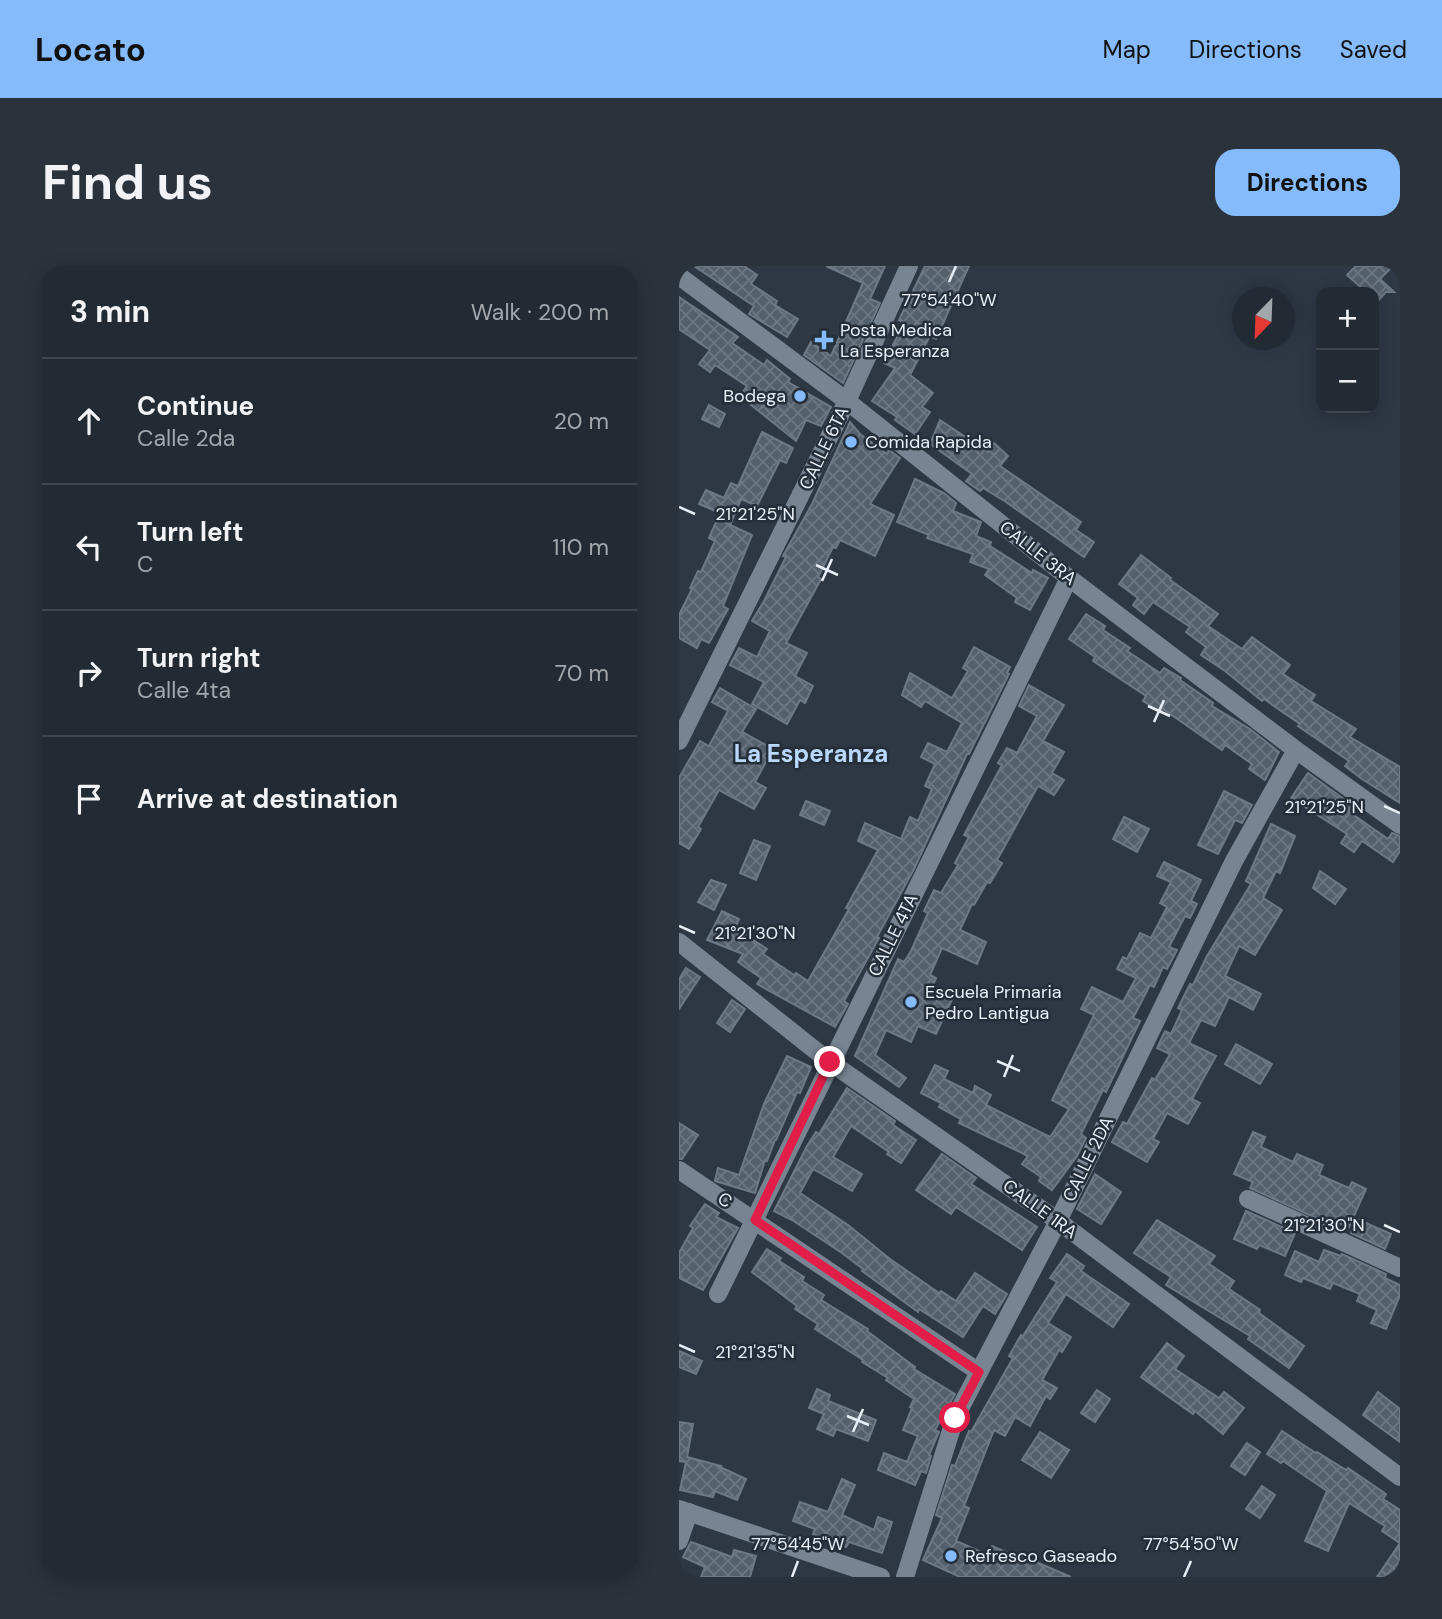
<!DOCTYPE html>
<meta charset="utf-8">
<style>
:root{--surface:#222a33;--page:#2a323b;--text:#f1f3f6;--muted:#a2a7ac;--line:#3f464e;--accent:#85bbfb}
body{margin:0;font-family:"DM Sans",sans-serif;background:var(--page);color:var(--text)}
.controls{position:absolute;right:21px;top:21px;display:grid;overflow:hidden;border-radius:14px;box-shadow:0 4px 18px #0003}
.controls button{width:63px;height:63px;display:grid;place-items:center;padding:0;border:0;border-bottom:2px solid var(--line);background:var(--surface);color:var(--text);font:35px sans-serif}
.compass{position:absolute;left:553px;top:21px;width:63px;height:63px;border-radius:50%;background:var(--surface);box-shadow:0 4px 18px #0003;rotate:203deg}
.stop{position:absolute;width:21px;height:21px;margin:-16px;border:5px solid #e11d48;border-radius:50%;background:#fff}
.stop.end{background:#e11d48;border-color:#fff;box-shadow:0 2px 7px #0008}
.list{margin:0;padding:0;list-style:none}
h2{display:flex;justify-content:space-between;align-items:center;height:91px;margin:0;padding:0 28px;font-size:30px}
h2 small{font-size:23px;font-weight:400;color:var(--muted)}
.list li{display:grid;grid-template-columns:46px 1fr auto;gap:21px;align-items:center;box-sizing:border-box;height:126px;padding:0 28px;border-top:2px solid var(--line)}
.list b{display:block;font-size:26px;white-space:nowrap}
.list p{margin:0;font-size:23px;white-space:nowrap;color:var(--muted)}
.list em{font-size:23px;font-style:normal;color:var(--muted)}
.icon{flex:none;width:38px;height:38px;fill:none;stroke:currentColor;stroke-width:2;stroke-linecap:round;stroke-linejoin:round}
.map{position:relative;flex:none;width:721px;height:1311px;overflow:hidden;border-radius:21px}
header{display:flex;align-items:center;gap:42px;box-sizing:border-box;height:98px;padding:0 35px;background:var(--accent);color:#111}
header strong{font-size:33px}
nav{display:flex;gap:38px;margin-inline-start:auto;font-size:24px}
.intro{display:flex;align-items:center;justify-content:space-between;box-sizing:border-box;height:168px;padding:0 42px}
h1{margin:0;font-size:49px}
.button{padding:18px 32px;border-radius:21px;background:var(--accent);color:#111;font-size:24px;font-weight:700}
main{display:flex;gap:42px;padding:0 42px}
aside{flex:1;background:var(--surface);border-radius:21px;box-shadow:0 4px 18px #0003}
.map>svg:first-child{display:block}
</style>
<header>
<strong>Locato</strong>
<nav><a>Map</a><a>Directions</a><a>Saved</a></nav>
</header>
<div class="intro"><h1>Find us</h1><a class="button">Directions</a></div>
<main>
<aside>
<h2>3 min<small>Walk · 200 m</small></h2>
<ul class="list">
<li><svg class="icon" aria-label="ahead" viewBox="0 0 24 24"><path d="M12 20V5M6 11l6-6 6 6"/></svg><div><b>Continue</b><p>Calle 2da</p></div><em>20 m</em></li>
<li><svg class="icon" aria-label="left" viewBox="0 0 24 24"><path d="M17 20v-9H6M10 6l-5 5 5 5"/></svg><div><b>Turn left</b><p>C</p></div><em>110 m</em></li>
<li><svg class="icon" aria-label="right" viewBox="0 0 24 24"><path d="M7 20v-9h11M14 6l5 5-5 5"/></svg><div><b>Turn right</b><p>Calle 4ta</p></div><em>70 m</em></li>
<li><svg class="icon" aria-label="arrive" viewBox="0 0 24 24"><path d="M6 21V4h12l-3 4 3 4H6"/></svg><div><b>Arrive at destination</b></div></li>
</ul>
</aside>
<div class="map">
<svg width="721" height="1311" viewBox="0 0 721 1311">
<defs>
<pattern id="building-cross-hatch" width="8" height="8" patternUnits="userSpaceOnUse" patternTransform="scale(1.75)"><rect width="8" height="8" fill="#55606d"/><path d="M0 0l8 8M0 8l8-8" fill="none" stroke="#6d7782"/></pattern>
</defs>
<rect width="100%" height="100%" fill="#2e3844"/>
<g fill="url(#building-cross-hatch)" stroke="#6d7986" stroke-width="2">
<path d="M15,0H65L78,9L72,18L98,35L96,39L119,53L108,71L70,48L75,40Z"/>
<path d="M147,0H206L191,33L201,37L164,117L125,89L132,76L152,90L184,17Z"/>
<path d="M246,0H290L257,73L251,70L231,109L254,127L243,141L251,146L236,168L216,154L218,151L193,135L216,102L205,97L225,57L220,54Z"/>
<path d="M677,0H714L701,13L715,26H707L695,39V26H687L668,9Z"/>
<path d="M0,31L59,71L53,77L85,99L88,94L111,113L109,116L152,141L142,160L127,154L117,175L61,130L68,120L36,99L31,106L20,98L31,84L0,63Z"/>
<path d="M30,139L46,148L40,161L23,153Z"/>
<path d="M261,154L309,186L315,177L329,190L321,200L402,256L397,264L415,276L405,291L327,236L304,222L301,225L287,215L293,208L251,178Z"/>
<path d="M171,156L181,168L208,188L210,184L221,192L191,238L215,249L196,290L161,274L157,282L154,281L139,311L142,313L107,377L128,387L116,410L134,420L126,437L121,434L108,458L73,438L85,416L51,399L60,382L78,391L91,365L73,355L85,335L107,291L104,290L133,238Z"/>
<path d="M83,166L114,182L107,197L101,194L78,240L62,233L51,259L73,269L44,340L49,343L30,377L22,373L18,382L0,372V349L13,323L11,322L19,305L22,306L36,275L30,272L41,247L20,238L27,224L45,232L52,217L59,220Z"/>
<path d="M236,213L265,227L277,237L274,245L302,256L297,270L312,276L311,280L353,307L354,304L369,312L351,344L336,336L338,332L306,309L310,303L291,296L294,288L248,272L250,269L218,256Z"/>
<path d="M462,289L492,312L491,314L539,348L529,360L563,383L573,371L611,399L604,408L636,429L632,435L677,463L671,471L721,501V537L683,513L666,500L670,495L619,460L621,458L585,433L583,435L546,405L522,389L527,381L507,366L511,361L474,336L465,348L454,339L459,332L440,318Z"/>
<path d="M407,348L426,360L424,364L451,382L448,385L481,407L485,402L502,412L501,414L534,437L533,440L571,463L600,486L586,514L570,503L573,498L546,479L543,484L484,443L481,446L464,435L467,430L414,395L416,391L390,373Z"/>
<path d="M295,381L331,401L328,407L330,408L290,488H288L235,603L198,671L200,672L165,735L169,738L156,761L78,718L82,712L59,696L64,688L28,674L43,645L60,653L56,662L88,683L84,688L115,709L117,707L129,715L170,643L167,642L199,584L179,575L186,557L222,573L231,551L239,555L253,523L246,520L256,498L242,491L249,477L268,486L283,457L246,435L242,441L223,429L231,407L273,432L289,405L284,402Z"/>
<path d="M350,419L385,439L364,475L385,486L373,507L385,514L375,529L359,520L318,594L323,597L311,617L308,616L295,639L293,638L281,664L307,676L298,698L263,682L251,709L257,712L253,722L274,731L257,768L239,760L232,776L207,764L196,789L227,812L220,821L176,790L219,693L225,696L232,685L249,647L245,645L255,624L262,627L279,599L276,597L290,571L285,569L323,499L319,497L328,482L338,487L358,450L340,440Z"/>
<path d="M41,422L77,443L63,466L94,483L76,516L87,522L75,543L40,524L19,561L22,563L10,583L0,577V512L21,475L30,480L49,445L33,436Z"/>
<path d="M629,507L673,539L669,545L709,573L713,567L721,570V585L714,596L683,575L675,586L662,577L668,568L612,532Z"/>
<path d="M545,525L573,539L563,557L556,554L539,588L519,579Z"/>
<path d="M127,535L151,545L145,559L121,549Z"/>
<path d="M445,551L470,563L458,586L434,573Z"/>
<path d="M592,558L616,570L601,607L597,605L584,632L603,644L576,689L560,680L546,710L582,728L574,744L550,731L536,760L522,754L510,777L537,790L513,833L521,837L509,858L488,847L474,873L480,876L468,896L433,876L444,856L448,858L473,812L476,814L491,788L478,782L486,765L492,768L503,744L499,742L511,718L514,719L528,690L572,618L567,615Z"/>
<path d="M75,574L91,580L77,614L61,607Z"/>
<path d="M485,596L522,614L512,635L518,638L511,652L506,650L490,681L498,684L488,703L484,701L475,721L471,719L454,752L461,755L427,826L424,824L402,868L407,872L398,890L373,924L360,915L362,911L343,898L349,890L280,857L282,853L260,841L262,837L242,827L256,799L269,805L265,813L294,827L296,820L312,829L307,839L371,871L390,843L373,834L415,749L402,743L413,721L444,736L457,712L438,703L444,691L448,693L461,667L472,672L488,641L481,637L492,616L478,610Z"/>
<path d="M641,605L667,623L656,638L634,622Z"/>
<path d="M32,614L47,619L35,644L19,636Z"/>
<path d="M7,702L21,711L0,743V713Z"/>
<path d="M53,734L66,743L51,766L38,757Z"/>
<path d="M557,778L593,798L581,818L546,798Z"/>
<path d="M108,790L132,801L121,827L118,826L97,874H96L88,895L86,894L76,927L36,915L39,902L60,909L85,838Z"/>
<path d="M168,822L216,855L214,859L237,874L222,897L208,888L210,886L172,860L154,891L183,908L173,925L134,903L121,927L169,959L211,993L260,1027L262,1025L277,1035L296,1007L328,1028L316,1048L304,1040L284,1071L240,1043L239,1046L183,1005L184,1003L163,987L113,954L95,945L128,880L137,866L140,868Z"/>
<path d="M0,857L19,869L3,893H0Z"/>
<path d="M574,866L586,871L582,881L614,896L618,888L644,899L640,909L670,922L673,916L687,923L670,961L648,952L646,956L571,922L574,916L555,908Z"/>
<path d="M263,888L297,912L292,918L358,961L343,984L277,941L272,948L237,924Z"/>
<path d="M416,908L442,926L422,958L398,943Z"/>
<path d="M26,938L40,947L37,951L59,962L24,1024L0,1012V987L14,962L11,960Z"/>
<path d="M567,945L616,967L606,990L580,979L578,983L555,973Z"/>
<path d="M678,953L712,968L706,983L672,967Z"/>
<path d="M478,954L536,990L530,998L555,1015L550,1023L581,1044L580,1047L625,1080L610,1102L569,1073L571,1070L487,1019L492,1011L455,987Z"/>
<path d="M88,983L102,992L100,995L125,1011L123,1015L145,1029L142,1034L189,1063L188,1065L236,1101L235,1103L276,1128L256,1164L260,1166L250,1189L252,1190L247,1207L242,1205L236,1219L199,1204L205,1187L228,1196L239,1170L224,1164L233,1142L231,1141L235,1133L207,1114L209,1112L183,1096L184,1094L136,1063L139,1058L116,1043L118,1040L73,1006Z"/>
<path d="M645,984L662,990L663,988L707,1008L706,1012L721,1019V1029L707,1063L692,1057L698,1044L678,1035L681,1028L654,1017L651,1023L624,1012L622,1016L606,1009L616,985L640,996Z"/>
<path d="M388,988L405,1000L402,1005L450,1038L434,1061L387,1028L369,1057L392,1071L383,1086L380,1084L363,1114L378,1122L371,1133L367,1130L351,1160L336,1151L326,1170L315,1164L285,1240L290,1242L277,1275L309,1289L313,1280L338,1291L339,1288L392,1311H281L244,1294L263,1252L257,1249L273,1199L276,1200L290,1165L292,1166L334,1092L330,1090L342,1069L344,1070L378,1016L371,1012Z"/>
<path d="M488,1077L505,1090L496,1103L540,1132L545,1126L565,1142L544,1168L516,1145L514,1148L462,1111Z"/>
<path d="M0,1085L23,1095L17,1108L0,1101Z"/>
<path d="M138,1123L151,1129L149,1135L197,1154L189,1175L157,1163L154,1170L138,1163L145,1148L130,1142Z"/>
<path d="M418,1124L431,1133L416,1156L402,1147Z"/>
<path d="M699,1126L721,1143V1176L684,1149Z"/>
<path d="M0,1156L14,1158L8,1191L42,1200L41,1201L67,1213L58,1234L36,1225L34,1231L1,1224L7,1196L0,1195Z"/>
<path d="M603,1165L637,1187L638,1186L667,1204L669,1202L707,1228L704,1233L721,1244V1277L703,1265L706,1260L670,1237L649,1285L626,1275L648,1225L604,1195L602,1197L588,1188Z"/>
<path d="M361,1166L390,1184L372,1212L343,1194Z"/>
<path d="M568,1177L581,1186L566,1209L552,1200Z"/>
<path d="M163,1213L176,1219L163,1249L195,1264L199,1251L213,1256L203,1287L170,1276L167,1281L134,1268L136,1263L114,1255L121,1236L149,1246Z"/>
<path d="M583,1220L596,1229L581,1252L567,1243Z"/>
<path d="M12,1276L53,1291L55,1284L77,1290L71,1311H22L26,1301L4,1291Z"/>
<path d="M721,1277V1311H698Z"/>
</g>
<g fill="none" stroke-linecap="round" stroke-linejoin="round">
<g stroke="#788492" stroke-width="18">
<path d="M0,475L168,135L230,0"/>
<path d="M0,676L151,796L379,955L721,1211"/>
<path d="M0,904L300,1106"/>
<path d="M569,933L721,1002"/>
<path d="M39,1028L390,312"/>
<path d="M0,1243L202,1311"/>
<path d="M0,1275L10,1246"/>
<path d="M226,1311L276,1152L379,955L555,595L617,484"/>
</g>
<path stroke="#788492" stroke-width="18" d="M0,10L168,135L390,312L617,484L721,559"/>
</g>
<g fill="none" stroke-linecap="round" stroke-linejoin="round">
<path stroke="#e11d48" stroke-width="9" d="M151,796L76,954L300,1106L276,1152"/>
</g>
<path fill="none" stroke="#e7eef6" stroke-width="2.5" d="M270,16L277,0M0,241L16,248M137,299L159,309M143,315L153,293M469,440L491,450M475,456L485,434M705,540L721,547M0,660L16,667M318,795L341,805M325,811L334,789M705,959L721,966M0,1079L16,1086M168,1150L190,1159M174,1166L184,1143M113,1311L119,1295M505,1311L512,1295"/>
<g fill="#85bbfb" stroke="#242e39" stroke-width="2.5">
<path d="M141.5 63.5h7v7h7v7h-7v7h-7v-7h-7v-7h7z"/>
<circle cx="121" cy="130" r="7"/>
<circle cx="172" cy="176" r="7"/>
<circle cx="232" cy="736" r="7"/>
<circle cx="272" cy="1290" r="7"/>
</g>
<g text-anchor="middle" stroke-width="5" stroke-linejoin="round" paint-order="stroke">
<g font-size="18" fill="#e7eef6" stroke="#242e39" text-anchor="start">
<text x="161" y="70">Posta Medica<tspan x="161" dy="21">La Esperanza</tspan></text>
<text x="107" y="136" text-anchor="end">Bodega</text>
<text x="186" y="182">Comida Rapida</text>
<text x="246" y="732">Escuela Primaria<tspan x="246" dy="21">Pedro Lantigua</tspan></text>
<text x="286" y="1296">Refresco Gaseado</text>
</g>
<g font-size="18" fill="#e7eef6" stroke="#242e39">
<text transform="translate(145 182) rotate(-64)" y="6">CALLE 6TA</text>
<text transform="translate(359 287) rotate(38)" y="6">CALLE 3RA</text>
<text transform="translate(214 669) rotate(-64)" y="6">CALLE 4TA</text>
<text transform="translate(409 893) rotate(-64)" y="6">CALLE 2DA</text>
<text transform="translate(46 934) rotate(33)" y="6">C</text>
<text transform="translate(361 943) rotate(36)" y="6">CALLE 1RA</text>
</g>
<g font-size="24" font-weight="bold" fill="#b9d8fc" stroke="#242e39">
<text x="132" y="496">La Esperanza</text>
</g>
</g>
<g font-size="18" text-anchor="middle" fill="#e7eef6" stroke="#242e39" stroke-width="5" stroke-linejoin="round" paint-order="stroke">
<text x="270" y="40">77°54'40"W</text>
<text x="76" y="254">21°21'25"N</text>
<text x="645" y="547">21°21'25"N</text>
<text x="76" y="673">21°21'30"N</text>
<text x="645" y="965">21°21'30"N</text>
<text x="76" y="1092">21°21'35"N</text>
<text x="119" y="1284">77°54'45"W</text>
<text x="512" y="1284">77°54'50"W</text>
</g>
</svg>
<div class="controls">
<button>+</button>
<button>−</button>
</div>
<svg class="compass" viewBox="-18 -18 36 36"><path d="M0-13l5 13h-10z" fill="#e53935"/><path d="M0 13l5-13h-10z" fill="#a2a7ac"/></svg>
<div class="stop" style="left:276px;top:1152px"></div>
<div class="stop end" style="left:151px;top:796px"></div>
</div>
</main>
